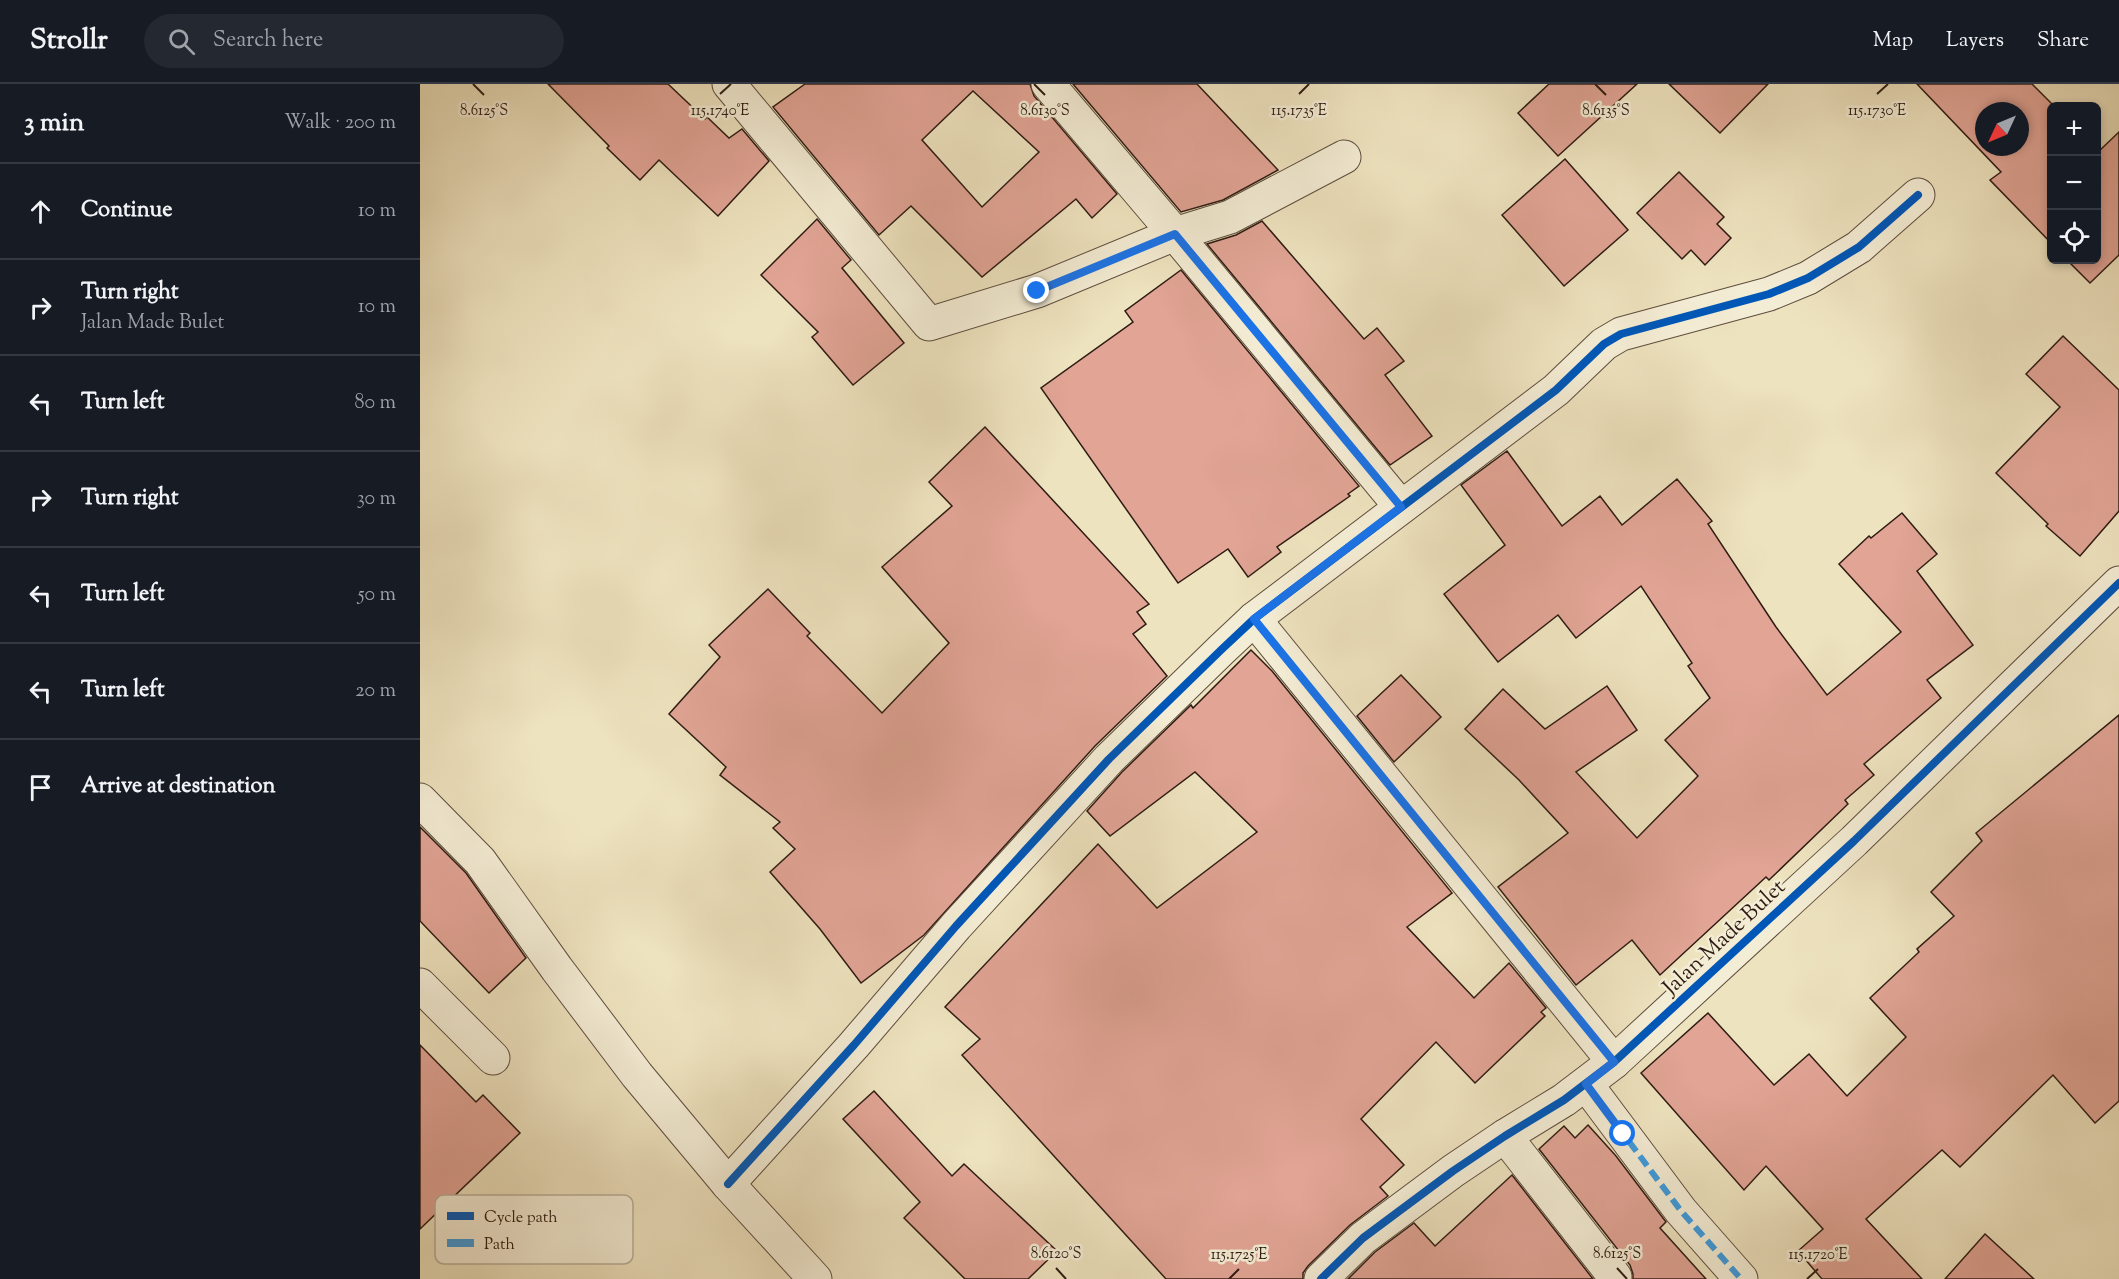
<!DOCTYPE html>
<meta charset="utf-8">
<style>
:root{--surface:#171b24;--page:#242831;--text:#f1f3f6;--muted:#9ea1a6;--line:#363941}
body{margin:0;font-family:"Sorts Mill Goudy",serif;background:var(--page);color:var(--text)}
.controls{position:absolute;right:18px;top:18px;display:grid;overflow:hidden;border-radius:9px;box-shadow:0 3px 9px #0003}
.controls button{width:54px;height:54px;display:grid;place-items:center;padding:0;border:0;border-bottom:2px solid var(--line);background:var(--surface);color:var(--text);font:30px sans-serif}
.compass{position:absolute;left:1555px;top:18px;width:54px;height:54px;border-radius:50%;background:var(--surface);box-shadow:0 3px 9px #0003;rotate:226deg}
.stop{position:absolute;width:18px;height:18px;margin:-14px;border:4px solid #1a73e8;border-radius:50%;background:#fff}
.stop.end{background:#1a73e8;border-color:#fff;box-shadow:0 2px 6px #0008}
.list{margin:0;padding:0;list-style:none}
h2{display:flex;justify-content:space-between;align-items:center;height:78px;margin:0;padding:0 24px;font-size:26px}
h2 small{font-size:20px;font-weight:400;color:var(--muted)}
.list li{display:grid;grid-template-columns:39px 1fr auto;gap:18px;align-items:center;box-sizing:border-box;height:96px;padding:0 24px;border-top:2px solid var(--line)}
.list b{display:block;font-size:22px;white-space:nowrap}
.list p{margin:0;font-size:20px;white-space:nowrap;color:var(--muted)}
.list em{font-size:20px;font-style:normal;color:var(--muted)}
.icon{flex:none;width:33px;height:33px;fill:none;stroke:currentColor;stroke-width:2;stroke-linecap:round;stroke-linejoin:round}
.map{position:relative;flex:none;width:1699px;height:1195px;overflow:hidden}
header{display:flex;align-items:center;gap:36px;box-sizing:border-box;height:84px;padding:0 30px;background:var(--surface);border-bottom:2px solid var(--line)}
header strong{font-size:28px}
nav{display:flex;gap:33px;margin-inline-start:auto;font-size:21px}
.search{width:420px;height:54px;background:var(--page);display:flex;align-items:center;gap:15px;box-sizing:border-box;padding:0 21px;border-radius:33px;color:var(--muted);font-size:22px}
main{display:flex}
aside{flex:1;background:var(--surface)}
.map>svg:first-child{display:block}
</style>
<header>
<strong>Strollr</strong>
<div class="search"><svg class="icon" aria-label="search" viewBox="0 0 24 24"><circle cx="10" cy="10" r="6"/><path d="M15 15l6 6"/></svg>Search here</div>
<nav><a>Map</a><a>Layers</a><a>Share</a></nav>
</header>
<main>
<aside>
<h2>3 min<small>Walk · 200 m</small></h2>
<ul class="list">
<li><svg class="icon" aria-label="ahead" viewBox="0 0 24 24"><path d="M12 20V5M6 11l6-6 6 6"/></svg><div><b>Continue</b></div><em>10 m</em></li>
<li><svg class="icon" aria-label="right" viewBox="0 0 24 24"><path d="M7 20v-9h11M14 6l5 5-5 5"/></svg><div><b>Turn right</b><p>Jalan Made Bulet</p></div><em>10 m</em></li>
<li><svg class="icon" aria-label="left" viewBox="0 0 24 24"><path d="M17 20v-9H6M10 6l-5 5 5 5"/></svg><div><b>Turn left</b></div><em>80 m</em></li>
<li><svg class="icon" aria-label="right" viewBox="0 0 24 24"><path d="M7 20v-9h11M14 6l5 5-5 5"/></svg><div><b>Turn right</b></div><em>30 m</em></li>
<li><svg class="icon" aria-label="left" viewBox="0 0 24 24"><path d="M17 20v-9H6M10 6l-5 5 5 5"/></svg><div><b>Turn left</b></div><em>50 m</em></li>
<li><svg class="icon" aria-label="left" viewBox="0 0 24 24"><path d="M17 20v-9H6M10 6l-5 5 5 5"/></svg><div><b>Turn left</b></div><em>20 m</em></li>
<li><svg class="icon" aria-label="arrive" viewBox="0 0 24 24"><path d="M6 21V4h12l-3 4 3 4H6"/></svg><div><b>Arrive at destination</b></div></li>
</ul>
</aside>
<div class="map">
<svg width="1699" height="1195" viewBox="0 0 1699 1195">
<rect width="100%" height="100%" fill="#eee3bf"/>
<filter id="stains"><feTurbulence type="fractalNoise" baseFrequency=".00333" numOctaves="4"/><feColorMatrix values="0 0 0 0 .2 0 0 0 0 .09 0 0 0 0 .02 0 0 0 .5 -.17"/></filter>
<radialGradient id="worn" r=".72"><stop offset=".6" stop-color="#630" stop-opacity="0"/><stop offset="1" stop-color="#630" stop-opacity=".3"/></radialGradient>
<g fill="#e1a495" stroke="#2e1b13" stroke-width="1.5" fill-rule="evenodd">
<path d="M128,0H248L285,35L287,33L309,54L322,45L349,77L298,132L239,76L220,96L187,64L189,62Z"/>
<path d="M385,0H610L614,12L697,110L672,134L656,115L562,193L491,122L459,151L353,23ZM553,7L619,68L562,123L502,56Z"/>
<path d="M653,0H777L858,86L803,116L761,128Z"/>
<path d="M1129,0H1217L1138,72L1098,29Z"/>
<path d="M1249,0H1348L1300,49Z"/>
<path d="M1497,0H1612L1634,22H1632V160L1570,96L1581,88ZM1564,27H1600V63H1564Z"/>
<path d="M1699,48V171L1670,199L1647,176H1677V67L1678,68Z"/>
<path d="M1145,75L1208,146L1144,202L1082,131Z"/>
<path d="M1259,88L1304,133L1297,140L1311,154L1285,181L1271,166L1262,175L1217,129Z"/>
<path d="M397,135L431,176L422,184L484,259L433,301L392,253L398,248L341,191Z"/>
<path d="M842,137L944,255L957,244L984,277L965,291L1012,352L970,381L787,160L816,151Z"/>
<path d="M761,186L939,402L928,410L930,412L857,463L861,468L828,493L808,465L758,499L621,304L713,238L705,227Z"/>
<path d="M1643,252L1699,306V427L1660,472L1626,442L1628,440L1576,389L1640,323L1606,290Z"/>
<path d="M565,343L729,520L717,528L726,540L713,550L747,592L675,662L504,851L441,899L400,845L350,788L375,765L353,744L360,738L300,691L306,683L249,630L300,573L289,561L348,505L390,549L387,552L462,629L529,559L462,483L532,422L509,398Z"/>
<path d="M1087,367L1142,442L1180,412L1202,441L1257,395L1292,437L1288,440L1356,543L1407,611L1481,548L1419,480L1449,452L1451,454L1482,429L1517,470L1497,487L1553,561L1507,596L1521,614L1444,680L1454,691L1425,716L1428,720L1349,796L1346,793L1240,891L1212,856L1156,901L1078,803L1148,749L1099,696L1045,645L1083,605L1125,645L1187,602L1217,646L1156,688L1217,754L1278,692L1245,656L1290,614L1268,582L1272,579L1221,502L1156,554L1138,531L1078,578L1024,510L1085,461L1041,401Z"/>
<path d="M831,566L852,587L1032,809L987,843L1054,914L1089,879L1126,924L1121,928L1125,932L1055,999L1016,958L941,1035L984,1081L960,1103L968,1112L930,1141L888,1182L883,1189V1195H746L542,971L560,955L525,923L678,760L737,824L837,748L775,688L690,752L667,727L702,688L771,621L773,624Z"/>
<path d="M981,591L1021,633L974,678L937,632Z"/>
<path d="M1699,631V1017L1675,1039L1633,991L1540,1083L1522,1066L1446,1135L1502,1195H1402L1378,1167L1403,1145L1346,1082L1324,1106L1221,989L1288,929L1354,1001L1389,970L1427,1012L1486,953L1450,914L1499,868L1497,865L1534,832L1511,808L1562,757L1556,749Z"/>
<path d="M0,743L46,789L106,874L69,909L0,837Z"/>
<path d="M0,961L56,1018L63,1011L100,1049L0,1145Z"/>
<path d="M454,1007L532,1092L544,1080L637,1167L608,1195H545L484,1134L500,1118L423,1035Z"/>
<path d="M1168,1041L1196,1072L1246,1138L1240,1144L1286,1195H1213V1190L1210,1181L1119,1065L1144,1042L1155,1054Z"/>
<path d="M1092,1091L1173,1195H928L955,1168L994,1139L1015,1162Z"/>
<path d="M1565,1150L1614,1195H1525Z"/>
</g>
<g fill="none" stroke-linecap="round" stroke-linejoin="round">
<g stroke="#5e4d3e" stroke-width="35">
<g id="minor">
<path d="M309,0L509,240L617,207L755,150L981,423"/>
<path d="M628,0L755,150L810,133L924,73"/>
<path d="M834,535L1194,978"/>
<path d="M0,716L60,777L137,885L217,991L308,1100L395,1195"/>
<path d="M0,901L73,974"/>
<path d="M1166,1000L1261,1127L1321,1195"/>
<path d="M1085,1052L1195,1193"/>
<path d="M308,1100L434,961L536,842L689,675L801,566L834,535L1136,306L1184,260L1201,250L1349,210L1388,194L1439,163L1498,111"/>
<path d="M901,1195L943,1154L1033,1087L1085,1052L1144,1016L1194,978L1434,757L1699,499"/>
</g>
</g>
<use href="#minor" stroke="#f4edd5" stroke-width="33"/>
<path stroke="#3d9bde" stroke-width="6" stroke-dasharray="12 6" stroke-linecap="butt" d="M1166,1000L1261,1127L1321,1195"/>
<g stroke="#f4edd5" stroke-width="11">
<g id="cycleway">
<path d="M308,1100L434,961L536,842L689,675L801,566L834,535L1136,306L1184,260L1201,250L1349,210L1388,194L1439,163L1498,111"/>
<path d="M901,1195L943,1154L1033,1087L1085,1052L1144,1016L1194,978L1434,757L1699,499"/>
</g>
</g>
<use href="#cycleway" stroke="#0057b8" stroke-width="8"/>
</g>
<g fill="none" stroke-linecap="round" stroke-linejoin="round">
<path stroke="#1a73e8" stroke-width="8" d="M617,207L755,150L981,423L834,535L1194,978L1166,1000L1203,1050"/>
</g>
<path fill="none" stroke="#2e1b13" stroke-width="2" d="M53,0L64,11M614,0L625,11M1175,0L1186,11M300,10L311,0M879,10L889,0M1457,10L1468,0M636,1184L646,1195M1197,1184L1207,1195M809,1195L819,1185M1387,1195L1398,1185"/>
<g text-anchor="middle" stroke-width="5" stroke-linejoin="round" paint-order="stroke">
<g font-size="22" fill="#2e1b13" stroke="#f4edd5">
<text transform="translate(1303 852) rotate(-43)" y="8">Jalan Made Bulet</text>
</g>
</g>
<rect x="15" y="1111" width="198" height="69" rx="9" fill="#f4edd5" stroke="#b9ae9b" stroke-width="1.5"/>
<rect x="27" y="1128" width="27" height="8" fill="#0057b8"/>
<rect x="27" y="1155" width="27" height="8" fill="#3d9bde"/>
<g font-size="16" fill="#2e1b13">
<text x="64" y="1138">Cycle path</text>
<text x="64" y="1165">Path</text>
</g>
<g font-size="15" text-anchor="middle" fill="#2e1b13" stroke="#f4edd5" stroke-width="5" stroke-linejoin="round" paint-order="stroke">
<text x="300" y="31">115.1740°E</text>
<text x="879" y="31">115.1735°E</text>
<text x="1457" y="31">115.1730°E</text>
<text x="64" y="31">8.6125°S</text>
<text x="625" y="31">8.6130°S</text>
<text x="1186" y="31">8.6135°S</text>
<text x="636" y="1174">8.6120°S</text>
<text x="1197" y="1174">8.6125°S</text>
<text x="819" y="1175">115.1725°E</text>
<text x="1398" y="1175">115.1720°E</text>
</g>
<rect width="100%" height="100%" filter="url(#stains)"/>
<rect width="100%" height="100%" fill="url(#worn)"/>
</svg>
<div class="controls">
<button>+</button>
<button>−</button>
<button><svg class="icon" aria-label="locate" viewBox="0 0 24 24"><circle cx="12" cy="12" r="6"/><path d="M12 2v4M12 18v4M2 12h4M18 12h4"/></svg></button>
</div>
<svg class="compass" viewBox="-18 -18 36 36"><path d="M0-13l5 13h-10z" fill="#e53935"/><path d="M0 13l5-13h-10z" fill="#9ea1a6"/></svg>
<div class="stop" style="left:1203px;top:1050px"></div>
<div class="stop end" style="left:617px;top:207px"></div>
</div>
</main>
